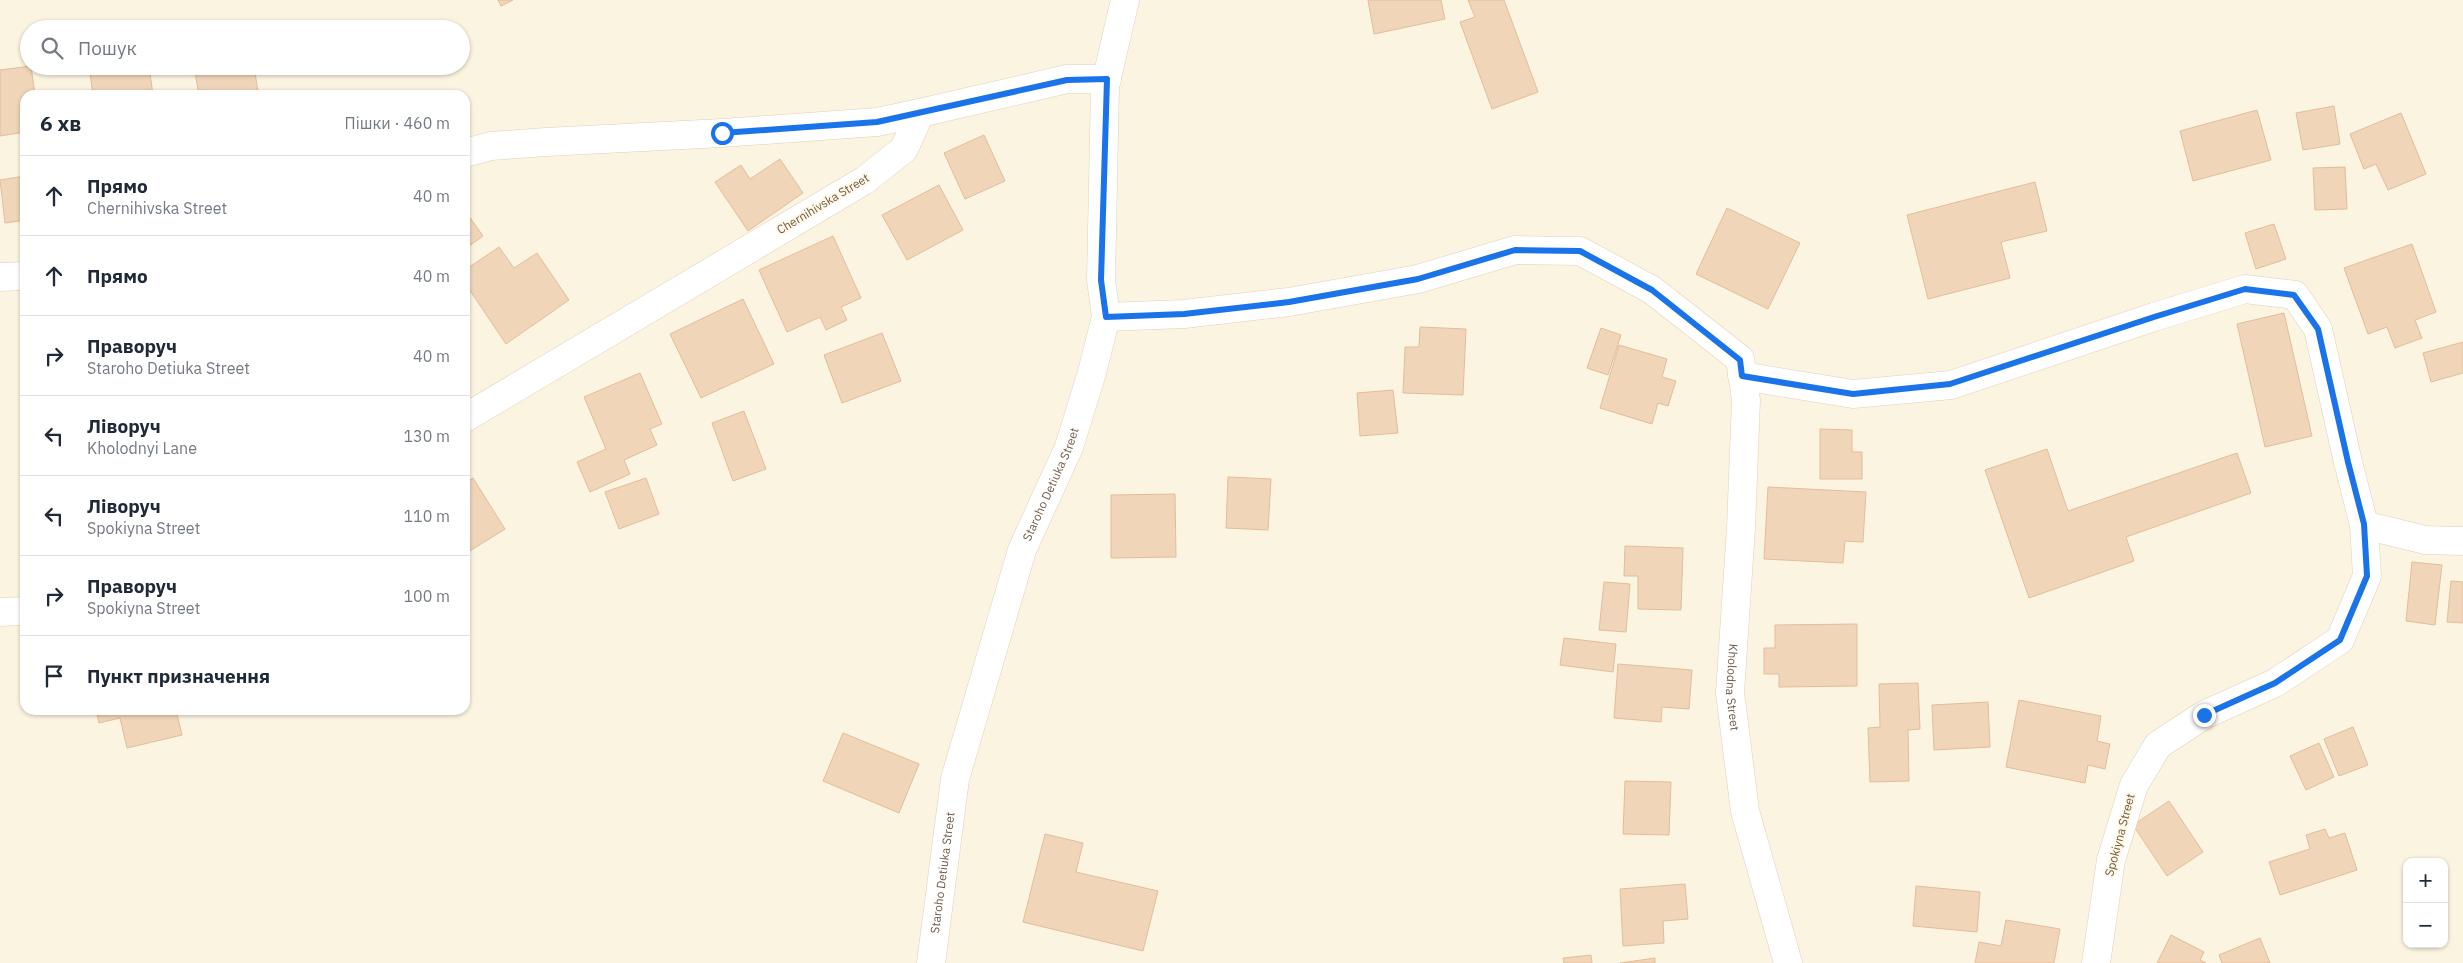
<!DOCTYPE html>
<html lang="uk">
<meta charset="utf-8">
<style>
:root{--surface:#fff;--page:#f2f2f3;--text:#1f2937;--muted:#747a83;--line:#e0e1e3}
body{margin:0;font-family:"IBM Plex Sans",sans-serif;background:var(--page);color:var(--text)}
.controls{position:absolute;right:15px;bottom:15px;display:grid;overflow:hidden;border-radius:10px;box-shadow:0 1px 4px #0004}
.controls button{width:45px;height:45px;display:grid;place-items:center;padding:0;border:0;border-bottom:1px solid var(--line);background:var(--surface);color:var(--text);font:25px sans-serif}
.stop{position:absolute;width:15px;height:15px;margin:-11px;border:4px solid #1a73e8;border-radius:50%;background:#fff}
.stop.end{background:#1a73e8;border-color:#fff;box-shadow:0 1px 5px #0008}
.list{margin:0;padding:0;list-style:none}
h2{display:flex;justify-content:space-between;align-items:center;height:65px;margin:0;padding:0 20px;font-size:21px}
h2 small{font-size:16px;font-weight:400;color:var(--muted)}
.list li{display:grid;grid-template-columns:32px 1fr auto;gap:15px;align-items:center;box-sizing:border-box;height:80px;padding:0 20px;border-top:1px solid var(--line)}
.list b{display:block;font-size:19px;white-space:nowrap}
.list p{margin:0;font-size:16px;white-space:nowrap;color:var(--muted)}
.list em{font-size:16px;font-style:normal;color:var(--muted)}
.icon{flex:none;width:28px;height:28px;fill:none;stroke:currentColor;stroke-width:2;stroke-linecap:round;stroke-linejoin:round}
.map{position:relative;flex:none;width:2463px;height:963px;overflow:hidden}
.search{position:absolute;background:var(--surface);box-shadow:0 1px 4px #0004;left:20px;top:20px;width:450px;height:55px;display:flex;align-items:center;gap:12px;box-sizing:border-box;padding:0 18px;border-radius:28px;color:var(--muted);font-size:19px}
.panel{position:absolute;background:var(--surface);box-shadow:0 1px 4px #0004;left:20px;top:90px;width:450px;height:625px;border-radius:15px}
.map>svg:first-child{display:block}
</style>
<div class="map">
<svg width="2463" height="963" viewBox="0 0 2463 963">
<rect width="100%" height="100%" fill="#fbf4e0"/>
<g fill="#f0d5b8" stroke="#e2bd99">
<path d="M498,0H513L501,6Z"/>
<path d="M1368,0H1441L1445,19L1374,34Z"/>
<path d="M1468,0H1504L1538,92L1492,109L1460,22L1475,17Z"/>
<path d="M31,66L35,95H25V132L0,136V70Z"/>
<path d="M89,66H149L153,95H93Z"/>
<path d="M194,66H254L258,92L237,95H199Z"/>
<path d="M2334,106L2340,144L2303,150L2296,113Z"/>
<path d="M2257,110L2271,160L2193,181L2180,131Z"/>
<path d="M2401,113L2426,174L2388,190L2376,164L2364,169L2350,134Z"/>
<path d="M984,135L1005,181L965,199L944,153Z"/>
<path d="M780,159L803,193L748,231L715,182L741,165L750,179Z"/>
<path d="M2345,167L2347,209L2315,210L2313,168Z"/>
<path d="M25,176V220L5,223L0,180Z"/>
<path d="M2035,182L2047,231L2001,242L2010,278L1928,299L1907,215Z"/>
<path d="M939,185L963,230L907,260L882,215Z"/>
<path d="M1727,208L1800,243L1768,309L1696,274Z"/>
<path d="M466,212L483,236L465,249V213Z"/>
<path d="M2274,224L2286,259L2256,269L2245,233Z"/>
<path d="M833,236L861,298L841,307L847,320L826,330L820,317L787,332L759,270Z"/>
<path d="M2412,244L2436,312L2415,320L2422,338L2395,348L2387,327L2368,334L2344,268Z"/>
<path d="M499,247L514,268L537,253L569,300L506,344L465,283V270Z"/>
<path d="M743,299L774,364L701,398L670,334Z"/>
<path d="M2284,313L2312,436L2265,447L2237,324Z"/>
<path d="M1420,327L1466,329L1463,395L1403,393L1405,347H1419Z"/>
<path d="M1601,328L1621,335L1608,375L1587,368Z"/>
<path d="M882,333L901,381L842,403L824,355Z"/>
<path d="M2463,342V373L2431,382L2423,353Z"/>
<path d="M1619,345L1667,359L1662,377L1676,381L1668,406L1658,403L1652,424L1600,408Z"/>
<path d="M640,373L662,424L650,429L657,445L624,460L630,474L590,492L577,462L606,449L584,397Z"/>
<path d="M1393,390L1398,433L1360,436L1357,393Z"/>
<path d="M744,411L766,469L733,481L712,423Z"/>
<path d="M1820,429L1852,430V452H1862V479H1820Z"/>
<path d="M2047,449L2068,511L2237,453L2251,493L2126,537L2134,561L2029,598L1985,470Z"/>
<path d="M1228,477L1271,479L1268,530L1226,528Z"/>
<path d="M473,478L505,529L465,554V483Z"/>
<path d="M646,478L659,514L619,529L605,492Z"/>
<path d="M1768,487L1866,492L1863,542L1845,541L1843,563L1764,559Z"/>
<path d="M1175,494L1176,557L1111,558V495Z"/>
<path d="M1625,546L1683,548L1681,610L1638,609V576H1624Z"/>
<path d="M2412,562L2442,565L2435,625L2406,621Z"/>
<path d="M2451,581L2463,582V623L2447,622Z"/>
<path d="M1604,582L1630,584L1626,632L1599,630Z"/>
<path d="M1857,624V686L1779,687V674H1764V648H1775V625Z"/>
<path d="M1564,638L1616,644L1613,672L1560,665Z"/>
<path d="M1618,664L1692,670L1689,709L1662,707L1661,722L1614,718Z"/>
<path d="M1918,683L1920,729L1908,730L1909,781L1870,782L1868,728L1880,727L1879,684Z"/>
<path d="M2019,700L2101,716L2097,741L2110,744L2105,769L2088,765L2085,783L2006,767Z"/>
<path d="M1988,702L1990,747L1934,750L1932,705Z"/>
<path d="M96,710H176L182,735L127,748L120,718L99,723Z"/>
<path d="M2353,727L2368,765L2339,776L2324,739Z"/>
<path d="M843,733L919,764L899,813L823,781Z"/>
<path d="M2319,743L2334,777L2306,790L2290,756Z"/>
<path d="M1625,781L1671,782L1669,835L1623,834Z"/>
<path d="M2169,801L2203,852L2167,876L2133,825Z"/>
<path d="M2325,829L2329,838L2345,833L2357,870L2280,895L2269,862L2310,849L2306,835Z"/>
<path d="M1045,834L1083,843L1076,872L1158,891L1143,951L1023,922Z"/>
<path d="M1685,884L1688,919L1663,921L1664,943L1623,946L1620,889Z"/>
<path d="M1916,886L1980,892L1977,932L1913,926Z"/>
<path d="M2006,920L2060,929L2054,963H1975L1979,942L2001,946Z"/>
<path d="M2171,935L2204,952L2200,960L2206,963H2157Z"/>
<path d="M2260,938L2270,963H2222L2219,955Z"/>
<path d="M1591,955L1592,963H1564L1563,958Z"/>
<path d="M1655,958V963H1620Z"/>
</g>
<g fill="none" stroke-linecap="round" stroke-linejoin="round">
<g stroke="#dfd0bc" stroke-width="29">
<g id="street">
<path d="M920,113L1067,79H1107"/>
<path d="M465,153L491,146L546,142L722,133L877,122L920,113L904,149L865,180L465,418"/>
<path d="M0,277L25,276"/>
<path id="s1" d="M1106,317L1184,314L1289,302L1418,279L1515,250L1580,251L1652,290L1740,359L1746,400L1741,528L1730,693L1745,811L1788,963"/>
<path d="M1742,376L1853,394L1951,385L2154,317L2245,289L2295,295L2318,329L2348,462L2364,525L2367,576L2340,640L2275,683L2204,715L2158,745L2134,785L2111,860L2096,963"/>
<path d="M2364,525L2425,540L2463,541"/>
<path d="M0,612L25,611"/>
<path id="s2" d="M931,963L955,779L1022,550L1069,447L1091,376L1106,317L1101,280L1105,86L1125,0"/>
</g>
</g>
<use href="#street" stroke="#fff" stroke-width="28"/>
</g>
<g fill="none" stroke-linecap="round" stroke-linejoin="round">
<path stroke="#1a73e8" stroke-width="6" d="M722,133L877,122L1067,80L1107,79L1101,280L1106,317L1184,314L1289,302L1418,279L1515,250L1580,251L1652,290L1740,360L1742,376L1853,394L1950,384L2154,317L2245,289L2294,295L2318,329L2348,462L2364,524L2367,576L2340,640L2275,683L2204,715"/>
</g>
<g text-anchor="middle" stroke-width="4" stroke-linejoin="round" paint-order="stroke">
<g font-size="12" fill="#715b48" stroke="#fff8e6">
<text transform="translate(823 204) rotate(-31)" y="4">Chernihivska Street</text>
<text dy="4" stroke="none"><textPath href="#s2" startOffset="496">Staroho Detiuka Street</textPath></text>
<text dy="4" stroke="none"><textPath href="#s1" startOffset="1004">Kholodna Street</textPath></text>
<text transform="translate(2120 835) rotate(-75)" y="4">Spokiyna Street</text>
<text dy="4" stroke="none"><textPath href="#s2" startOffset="91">Staroho Detiuka Street</textPath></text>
</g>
</g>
</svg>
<div class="controls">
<button>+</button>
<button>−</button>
</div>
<div class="stop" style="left:722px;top:133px"></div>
<div class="stop end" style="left:2204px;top:715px"></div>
<div class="search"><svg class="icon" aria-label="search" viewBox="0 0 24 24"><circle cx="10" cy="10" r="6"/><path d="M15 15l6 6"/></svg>Пошук</div>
<section class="panel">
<h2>6 хв<small>Пішки · 460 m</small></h2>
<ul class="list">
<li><svg class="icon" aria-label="ahead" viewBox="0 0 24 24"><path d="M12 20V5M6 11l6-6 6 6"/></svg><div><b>Прямо</b><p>Chernihivska Street</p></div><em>40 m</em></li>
<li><svg class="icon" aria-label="ahead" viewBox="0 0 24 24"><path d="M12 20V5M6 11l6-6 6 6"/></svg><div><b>Прямо</b></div><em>40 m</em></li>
<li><svg class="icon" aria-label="right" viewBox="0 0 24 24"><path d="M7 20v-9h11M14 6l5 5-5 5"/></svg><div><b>Праворуч</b><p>Staroho Detiuka Street</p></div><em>40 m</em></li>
<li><svg class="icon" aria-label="left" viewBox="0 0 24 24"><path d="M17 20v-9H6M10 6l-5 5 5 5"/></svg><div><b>Ліворуч</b><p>Kholodnyi Lane</p></div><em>130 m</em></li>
<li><svg class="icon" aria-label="left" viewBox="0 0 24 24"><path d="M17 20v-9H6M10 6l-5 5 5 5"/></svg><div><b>Ліворуч</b><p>Spokiyna Street</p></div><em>110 m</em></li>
<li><svg class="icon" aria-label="right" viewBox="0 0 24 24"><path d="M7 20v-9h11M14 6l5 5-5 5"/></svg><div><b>Праворуч</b><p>Spokiyna Street</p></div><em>100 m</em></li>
<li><svg class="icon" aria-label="arrive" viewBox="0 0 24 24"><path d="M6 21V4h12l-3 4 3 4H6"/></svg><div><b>Пункт призначення</b></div></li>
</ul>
</section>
</div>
